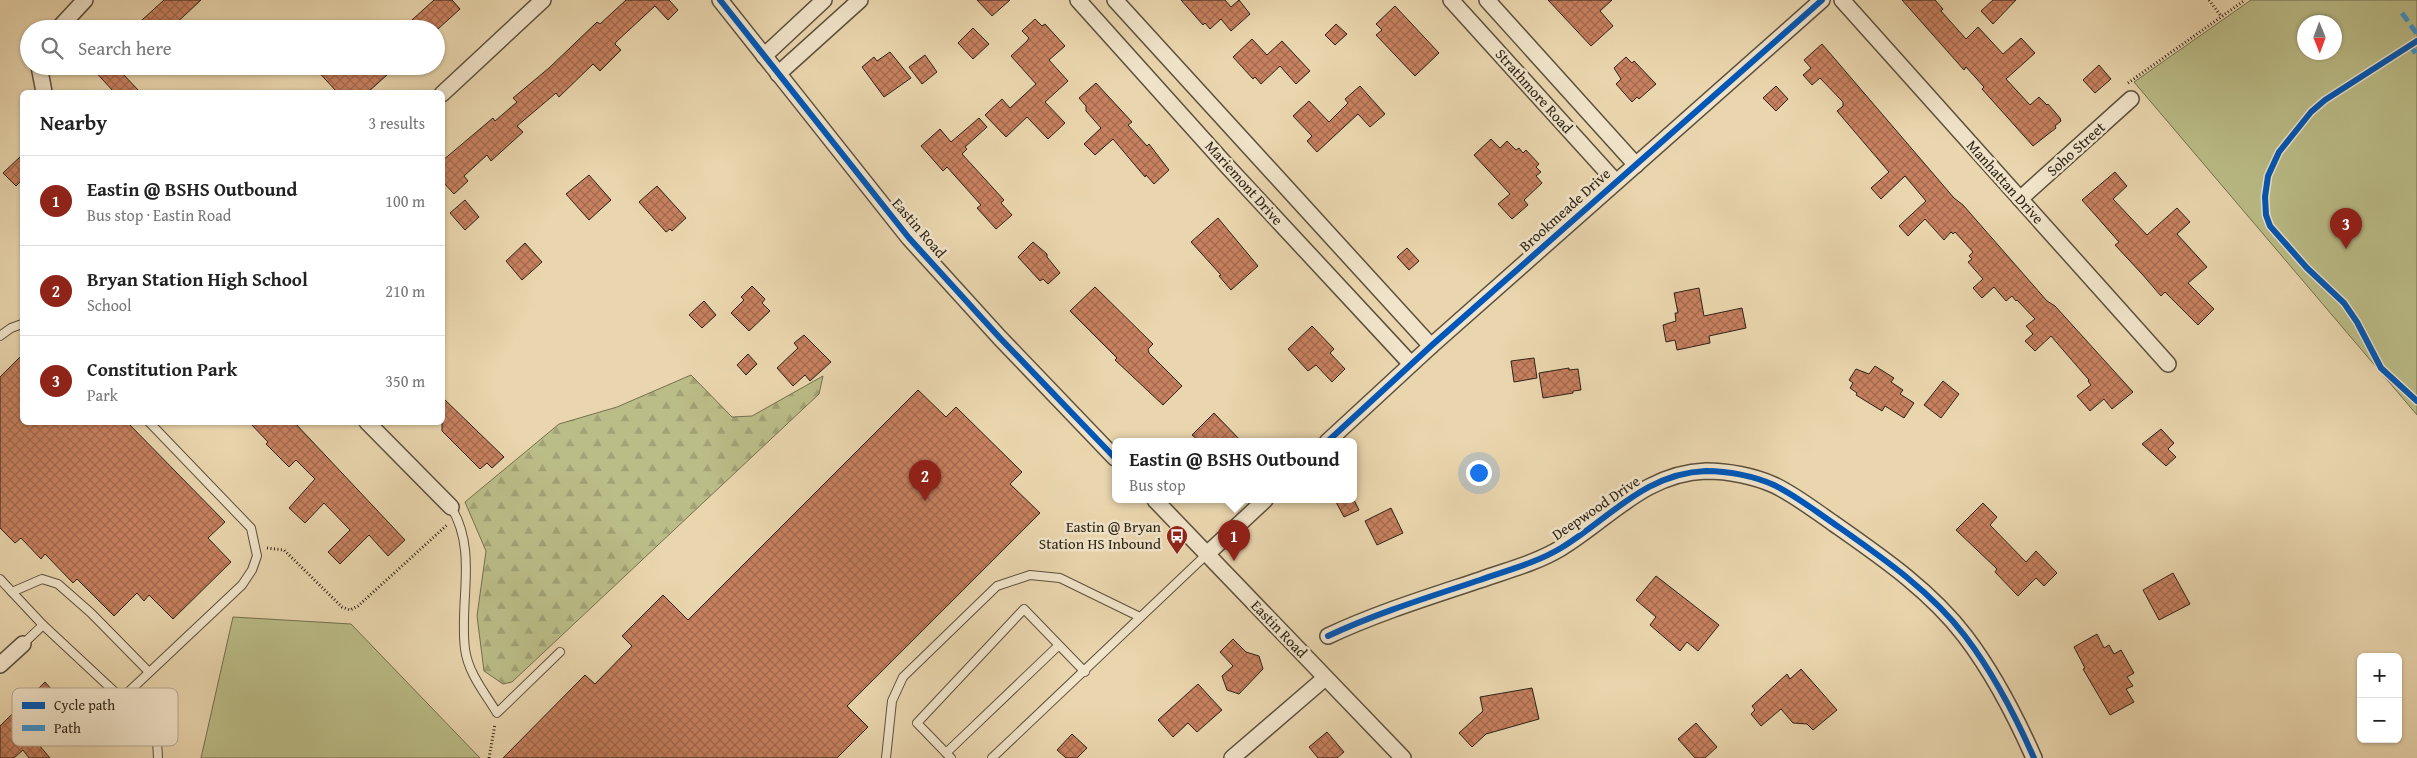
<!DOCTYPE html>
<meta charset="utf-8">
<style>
:root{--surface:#fff;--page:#f2f2f2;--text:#222;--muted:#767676;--line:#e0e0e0;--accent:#8f2418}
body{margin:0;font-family:"Gentium Book Plus",serif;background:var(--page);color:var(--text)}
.controls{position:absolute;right:15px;bottom:15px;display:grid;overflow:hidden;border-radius:8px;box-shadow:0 1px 4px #0004}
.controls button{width:45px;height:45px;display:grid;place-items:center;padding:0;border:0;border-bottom:1px solid var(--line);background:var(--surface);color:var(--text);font:25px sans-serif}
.compass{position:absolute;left:2297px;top:15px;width:45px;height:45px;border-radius:50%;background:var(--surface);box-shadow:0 1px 4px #0004;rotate:179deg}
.you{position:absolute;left:1478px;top:472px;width:18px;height:18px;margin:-12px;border:4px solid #fff;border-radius:50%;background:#1a73e8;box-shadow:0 0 0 8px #1a73e833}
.badge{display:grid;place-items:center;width:32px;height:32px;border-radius:50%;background:var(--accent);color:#fff;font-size:16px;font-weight:700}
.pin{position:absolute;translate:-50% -41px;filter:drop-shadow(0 1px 2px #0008)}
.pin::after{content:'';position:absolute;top:26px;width:18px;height:15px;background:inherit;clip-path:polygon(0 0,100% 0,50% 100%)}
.popup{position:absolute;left:1112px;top:438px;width:245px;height:65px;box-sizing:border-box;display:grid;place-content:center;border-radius:8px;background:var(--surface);filter:drop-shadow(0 1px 4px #0005);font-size:16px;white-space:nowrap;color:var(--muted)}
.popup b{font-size:19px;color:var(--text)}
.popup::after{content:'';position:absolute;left:50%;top:100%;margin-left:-10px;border:10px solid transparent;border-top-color:var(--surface)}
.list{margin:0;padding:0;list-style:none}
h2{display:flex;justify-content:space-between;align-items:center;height:65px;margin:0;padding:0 20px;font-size:21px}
h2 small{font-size:16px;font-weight:400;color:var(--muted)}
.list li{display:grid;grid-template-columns:32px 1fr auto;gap:15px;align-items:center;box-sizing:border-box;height:90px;padding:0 20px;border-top:1px solid var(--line)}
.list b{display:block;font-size:19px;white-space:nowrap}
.list p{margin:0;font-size:16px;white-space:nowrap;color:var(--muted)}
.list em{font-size:16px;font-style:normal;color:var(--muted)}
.icon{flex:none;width:28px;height:28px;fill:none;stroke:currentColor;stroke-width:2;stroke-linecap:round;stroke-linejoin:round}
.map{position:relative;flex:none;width:2417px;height:758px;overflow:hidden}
.search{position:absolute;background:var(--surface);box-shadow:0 1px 4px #0004;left:20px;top:20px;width:425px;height:55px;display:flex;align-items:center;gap:12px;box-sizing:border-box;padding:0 18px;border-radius:28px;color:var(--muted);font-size:19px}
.panel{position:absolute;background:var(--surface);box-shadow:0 1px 4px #0004;left:20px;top:90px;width:425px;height:335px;border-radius:8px}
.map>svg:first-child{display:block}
</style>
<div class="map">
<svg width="2417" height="758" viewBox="0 0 2417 758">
<defs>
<pattern id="forest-firs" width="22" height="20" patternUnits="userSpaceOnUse" patternTransform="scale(1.25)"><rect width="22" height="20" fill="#bbbd88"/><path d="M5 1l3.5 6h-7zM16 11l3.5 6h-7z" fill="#a1a275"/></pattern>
<pattern id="building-cross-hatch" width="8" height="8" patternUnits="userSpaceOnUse" patternTransform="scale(1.25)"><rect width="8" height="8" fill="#c88160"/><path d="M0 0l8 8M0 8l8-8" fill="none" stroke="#a3694e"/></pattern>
</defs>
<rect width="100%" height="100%" fill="#ead6ae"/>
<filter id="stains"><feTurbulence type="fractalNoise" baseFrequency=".004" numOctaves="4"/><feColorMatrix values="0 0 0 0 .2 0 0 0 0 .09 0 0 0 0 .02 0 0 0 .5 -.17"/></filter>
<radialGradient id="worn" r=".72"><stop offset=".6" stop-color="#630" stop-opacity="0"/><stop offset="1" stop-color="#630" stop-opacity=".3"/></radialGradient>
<path fill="url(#forest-firs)" stroke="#74704f" d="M691,375L732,417L752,416L823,376L819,394L512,682L503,684L484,671L477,616L486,551L465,502L559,424L617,407Z"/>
<g fill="#bbbd88" stroke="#74704f" fill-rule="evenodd">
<path d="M2251,0H2417V415L2134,82ZM2304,22H2334V52H2304Z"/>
<path d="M233,617L351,624L480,758H201Z"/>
</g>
<g fill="url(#building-cross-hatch)" stroke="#2c2316">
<path d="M164,0H201L170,29H132Z"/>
<path d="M434,0H452L460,9L438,29H402Z"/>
<path d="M626,0H669L678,10L668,20L655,6L616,42L615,44L621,50L600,71L593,64L559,97L556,93L517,126L523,132L491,161L487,155L464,176L468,181L454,194L442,181V161L493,118L495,121L517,102L513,98L549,68L597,22L600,24Z"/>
<path d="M977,0H1010L992,16Z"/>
<path d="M1181,0H1225L1231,7L1239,0L1250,14L1231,31L1221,19L1210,29L1205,23L1203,25Z"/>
<path d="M1548,0H1612L1600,11L1613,26L1591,46Z"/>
<path d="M1902,0H1935L1943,9L1941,11L1966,39L1978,27L2003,54L2021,38L2035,53L2006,79L2030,105L2039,97L2047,105L2048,104L2060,118L2061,121L2055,126L2056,128L2033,146L1982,89L1984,87L1966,67L1964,70Z"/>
<path d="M1993,0H2016L1993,24L1981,11Z"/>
<path d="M1395,6L1439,53L1415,76L1376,35L1382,30L1376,24Z"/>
<path d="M1035,19L1042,26L1045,24L1065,46L1049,60L1068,81L1045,102L1065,123L1048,139L1027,117L1006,137L985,115L1002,99L1010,108L1036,84L1011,56L1027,41L1029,38L1022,31Z"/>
<path d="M1336,24L1347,34L1335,45L1325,35Z"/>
<path d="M973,28L989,44L973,59L958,43Z"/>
<path d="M1252,39L1267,55L1282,41L1310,71L1296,84L1280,66L1261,84L1255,77L1253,79L1233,57Z"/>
<path d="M1822,44L1954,198L1963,205L2047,301L2055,306L2133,392L2112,409L2104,399L2090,411L2077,396L2091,385L2088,381L2089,380L2051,336L2035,351L2025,341L2033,334L2026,326L2035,319L2017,300L2016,301L2012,296L2006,301L1994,287L1982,298L1973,288L1983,279L1968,262L1972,259L1969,256L1973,252L1955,232L1953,234L1951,232L1944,240L1925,219L1908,236L1899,226L1926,201L1905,176L1881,199L1871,188L1889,172L1837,111L1843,106V102L1820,78L1812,85L1803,75L1811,68L1804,60Z"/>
<path d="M890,52L911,78L884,97L862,67L874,57L877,61Z"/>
<path d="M925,55L937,72L922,84L909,67Z"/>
<path d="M1626,57L1632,63L1634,61L1656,84L1639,99L1637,97L1632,102L1616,84L1621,79L1614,68Z"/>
<path d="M2099,65L2111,79L2095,93L2083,80Z"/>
<path d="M90,66H130L122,73L140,92H114Z"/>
<path d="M313,66H397L368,92H337Z"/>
<path d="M1096,83L1132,122L1128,125L1147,146L1149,144L1169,170L1154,184L1146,175L1145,177L1113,139L1095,155L1084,144L1101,128L1086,111V106L1079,98Z"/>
<path d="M1360,86L1385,114L1370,127L1358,114L1317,152L1307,141L1312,136L1293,116L1309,101L1329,122L1348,103L1345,99Z"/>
<path d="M1776,86L1788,99L1776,111L1763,98Z"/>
<path d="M979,118L987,127L965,147L967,149L962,154L1004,200L1001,203L1012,215L996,229L977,208L981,205L947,167L943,171L921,146L940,129L951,142Z"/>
<path d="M1491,139L1500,148L1507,141L1516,150L1519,148L1523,153L1526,150L1539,164L1536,167L1541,172L1536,176L1542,183L1524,200L1528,205L1512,219L1498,204L1510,194L1474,155Z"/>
<path d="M22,155V180L16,186L3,173Z"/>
<path d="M2115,172L2127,186L2113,199L2147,235L2177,208L2190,222L2177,234L2207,267L2188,283L2214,309L2198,325L2165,292L2161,296L2142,274L2115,245L2119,242L2082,200Z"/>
<path d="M589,175L611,200L589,220L566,194Z"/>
<path d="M657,186L686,218L672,231L670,229L666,232L639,202Z"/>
<path d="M465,200L479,217L465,230L450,213Z"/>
<path d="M1218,218L1258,266L1231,290L1219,276L1221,275L1191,242Z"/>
<path d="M1033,242L1047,254V257L1060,273L1048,284L1043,279L1040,281L1018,257Z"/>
<path d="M525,243L542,262L522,280L506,261Z"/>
<path d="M1407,248L1419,261L1409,270L1397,257Z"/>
<path d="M752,286L765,299L762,303L770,311L749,331L731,313L744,300L741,297Z"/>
<path d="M1095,287L1153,344L1148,349L1149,353L1182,386L1163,405L1115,360L1117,358L1070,311Z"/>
<path d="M1699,288L1704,316L1742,308L1746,328L1709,336L1710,343L1677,350L1675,340L1666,342L1663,325L1676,321L1675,313H1678L1674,293Z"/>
<path d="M704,301L716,315L702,328L689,315Z"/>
<path d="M1312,326L1334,349L1330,353L1345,369L1332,382L1316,365L1308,371L1288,349Z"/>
<path d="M804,335L831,362L810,381L805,375L793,386L777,368L798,348L794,343Z"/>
<path d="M748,354L757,364L746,375L737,365Z"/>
<path d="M22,355V422H127L225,522L208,538L231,562L173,619L149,595L144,601L137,593L114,616L77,579L73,583L45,554L41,559L21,538L15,543L0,528V377Z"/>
<path d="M1534,358L1537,378L1514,382L1511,361Z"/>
<path d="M1875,366L1894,378L1891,382L1903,390L1900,394L1914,403L1904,418L1885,406L1882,411L1856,395L1857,393L1850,388L1853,383L1849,380L1856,369L1869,374Z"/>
<path d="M1569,368V370L1578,369L1581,390L1573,391V393L1543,398L1539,373Z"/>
<path d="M1943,381L1959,394L1941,418L1924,405Z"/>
<path d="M918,390L946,417L956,407L1022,472L1010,484L1040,513L847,706L868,727L837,758H503L585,675L595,684L632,646L622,636L663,595L688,620Z"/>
<path d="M442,397L504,457L492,468L487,463L480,469L442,431Z"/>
<path d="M1214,413L1242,442H1200L1192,435Z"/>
<path d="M249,422H294L405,540L388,556L369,535L340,564L328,552L350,530L324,503L305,523L289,508L315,479L296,460L289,467L266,444L268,442Z"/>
<path d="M2161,429L2174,443L2168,449L2176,457L2166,466L2142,444Z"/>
<path d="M1335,500H1354L1359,510L1344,517Z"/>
<path d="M1983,503L1997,517L1990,525L2026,562L2036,551L2057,573L2044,586L2036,578L2018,596L1995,572L1997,569L1956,530Z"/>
<path d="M1391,508L1403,533L1377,545L1365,521Z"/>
<path d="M2173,573L2190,604L2159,620L2143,590Z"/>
<path d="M1656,576L1719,625L1698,651L1687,642L1680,651L1650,625L1656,617L1636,600Z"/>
<path d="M2097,634L2104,648L2109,645L2114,654L2121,650L2134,673L2127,677L2133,686L2126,689L2134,702L2110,715L2083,669L2085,668L2074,647Z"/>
<path d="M1233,639L1246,652L1259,656L1263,669L1239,694L1227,690L1222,676L1233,666L1220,652Z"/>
<path d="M1801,669L1837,710L1813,730L1807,724L1793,723L1781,709L1761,726L1751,714L1755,710L1752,706L1787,674L1790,679Z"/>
<path d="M45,682L61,700L28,732L50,758H29L23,750L14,758H0V726Z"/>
<path d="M1198,684L1222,710L1197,732L1188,723L1173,737L1158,720Z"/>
<path d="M1532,688L1539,719L1486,734L1472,747L1459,733L1483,711L1480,697Z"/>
<path d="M1696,723L1717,747L1705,758H1695L1678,739Z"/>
<path d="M1327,732L1344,752L1337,758H1318L1309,747Z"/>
<path d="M1072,734L1087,748L1077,758H1066L1057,750Z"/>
</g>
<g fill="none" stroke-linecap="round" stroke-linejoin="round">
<g stroke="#5c503c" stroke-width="10">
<g id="lane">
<path d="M0,336L11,328L22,324"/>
<path d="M451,507C478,551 459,601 465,649C468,673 485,693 497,713L560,652"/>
<path d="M0,579L12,592L42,579L58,584L91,613L149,672"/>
<path d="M12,592L43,625"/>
<path d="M23,644L43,625L147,722L157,740L158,758"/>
<path d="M121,699L242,585L252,570L257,556L251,528L149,422"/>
<path d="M946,753L1058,646"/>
<path d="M886,758L892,701L903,677L997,586L1030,575L1060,578L1140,617"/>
<path d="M951,758L917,723L1024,609L1085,672"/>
<path d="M992,758L1207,554"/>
</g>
</g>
<g stroke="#5c503c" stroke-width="18">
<g id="street">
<path d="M720,0L909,238L1000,338L1115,458"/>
<path d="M1078,0L1228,167L1411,364"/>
<path d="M1115,0L1431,346"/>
<path d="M1451,0L1616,182"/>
<path d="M1487,0L1636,165"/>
<path d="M1842,0L2168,364"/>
<path d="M58,29L85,0"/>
<path d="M764,56L824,0"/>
<path d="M39,66L44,92"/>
<path d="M778,74L860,0"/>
<path d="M442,94L543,0"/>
<path d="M2020,199L2131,99"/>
<path d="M367,422L451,507"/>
<path d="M1327,442L1431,346L1822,0"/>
<path d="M1155,500L1403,758"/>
<path d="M1207,554L1265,500"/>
<path d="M1328,636C1377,613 1429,597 1480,580C1508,570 1536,563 1561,548C1609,519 1645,473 1706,471C1728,471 1754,476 1774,485C1795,495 1814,510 1833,523C1880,556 1930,590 1965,636C1994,674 2015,715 2034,758"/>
<path d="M0,665L23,644"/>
<path d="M1232,758L1325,678"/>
</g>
</g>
<g stroke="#2c2316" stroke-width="3" stroke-dasharray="1 2.5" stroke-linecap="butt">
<path d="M2209,0L2221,16"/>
<path d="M2128,83L2245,0"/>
<path d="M267,548L284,550L342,607L350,610L358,606L447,525"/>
<path d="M489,758L495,724"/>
</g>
<use href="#lane" stroke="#f1e4ca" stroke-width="8"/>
<use href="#street" stroke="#f1e4ca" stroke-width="15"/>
<g stroke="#3c95d4" stroke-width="5" stroke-dasharray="10 5" stroke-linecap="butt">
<path d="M2402,13L2417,34"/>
<path d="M2410,45L2417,55"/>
</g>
<g stroke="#f1e4ca" stroke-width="9">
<g id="cycleway">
<path d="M720,0L909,238L1000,338L1115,458"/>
<path d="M2417,41L2325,100L2311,112L2279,152L2268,176L2265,197L2266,215L2270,226L2307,268L2344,303L2357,322L2381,368L2417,401"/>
<path d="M1327,442L1431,346L1822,0"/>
<path d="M1328,636C1377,613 1429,597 1480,580C1508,570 1536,563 1561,548C1609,519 1645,473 1706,471C1728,471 1754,476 1774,485C1795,495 1814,510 1833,523C1880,556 1930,590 1965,636C1994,674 2015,715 2034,758"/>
</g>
</g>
<use href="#cycleway" stroke="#0057b8" stroke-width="6"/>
</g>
<defs>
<g id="bus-pin" transform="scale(1.125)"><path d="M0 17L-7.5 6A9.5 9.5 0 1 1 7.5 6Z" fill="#8f2418" stroke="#f1e4ca"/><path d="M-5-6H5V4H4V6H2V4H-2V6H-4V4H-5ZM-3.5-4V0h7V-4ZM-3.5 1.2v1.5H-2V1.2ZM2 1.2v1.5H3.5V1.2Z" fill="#fff"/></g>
</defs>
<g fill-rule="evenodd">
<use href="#bus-pin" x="1177" y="536"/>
</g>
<g text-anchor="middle" stroke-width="5" stroke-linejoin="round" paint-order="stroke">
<g font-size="15" fill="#2c2316" stroke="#f1e4ca">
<text transform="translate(1534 91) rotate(48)" y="5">Strathmore Road</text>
<text transform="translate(2076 149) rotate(-42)" y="5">Soho Street</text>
<text transform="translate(2005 182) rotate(48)" y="5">Manhattan Drive</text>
<text transform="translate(1244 183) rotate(48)" y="5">Mariemont Drive</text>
<text transform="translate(1565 210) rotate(-42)" y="5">Brookmeade Drive</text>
<text transform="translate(919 228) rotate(49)" y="5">Eastin Road</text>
<text transform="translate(1596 508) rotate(-34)" y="5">Deepwood Drive</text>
<text transform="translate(1279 629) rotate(46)" y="5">Eastin Road</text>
</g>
<g font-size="15" fill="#2c2316" stroke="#f1e4ca" text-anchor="end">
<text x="1161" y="532">Eastin @ Bryan<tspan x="1161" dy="17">Station HS Inbound</tspan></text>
</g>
</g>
<rect x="12" y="688" width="166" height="58" rx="8" fill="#f1e4ca" stroke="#b6aa94" stroke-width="1"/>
<rect x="22" y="702" width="23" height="7" fill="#0057b8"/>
<rect x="22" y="725" width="23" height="6" fill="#3c95d4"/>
<g font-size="14" fill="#2c2316">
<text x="54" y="710">Cycle path</text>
<text x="54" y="733">Path</text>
</g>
<rect width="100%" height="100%" filter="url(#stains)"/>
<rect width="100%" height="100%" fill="url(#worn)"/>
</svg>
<div class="controls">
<button>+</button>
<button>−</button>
</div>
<svg class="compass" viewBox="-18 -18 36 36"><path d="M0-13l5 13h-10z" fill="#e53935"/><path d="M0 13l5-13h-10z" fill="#767676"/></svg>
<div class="you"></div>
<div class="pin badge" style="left:1234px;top:561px">1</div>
<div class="popup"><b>Eastin @ BSHS Outbound</b>Bus stop</div>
<div class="pin badge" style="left:925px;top:501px">2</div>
<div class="pin badge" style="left:2346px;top:249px">3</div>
<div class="search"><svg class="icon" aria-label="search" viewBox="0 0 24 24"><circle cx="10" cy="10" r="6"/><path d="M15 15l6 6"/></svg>Search here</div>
<section class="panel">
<h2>Nearby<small>3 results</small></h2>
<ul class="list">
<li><span class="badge">1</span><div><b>Eastin @ BSHS Outbound</b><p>Bus stop · Eastin Road</p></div><em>100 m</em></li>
<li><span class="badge">2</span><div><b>Bryan Station High School</b><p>School</p></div><em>210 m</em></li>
<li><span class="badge">3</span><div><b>Constitution Park</b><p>Park</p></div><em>350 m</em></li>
</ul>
</section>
</div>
